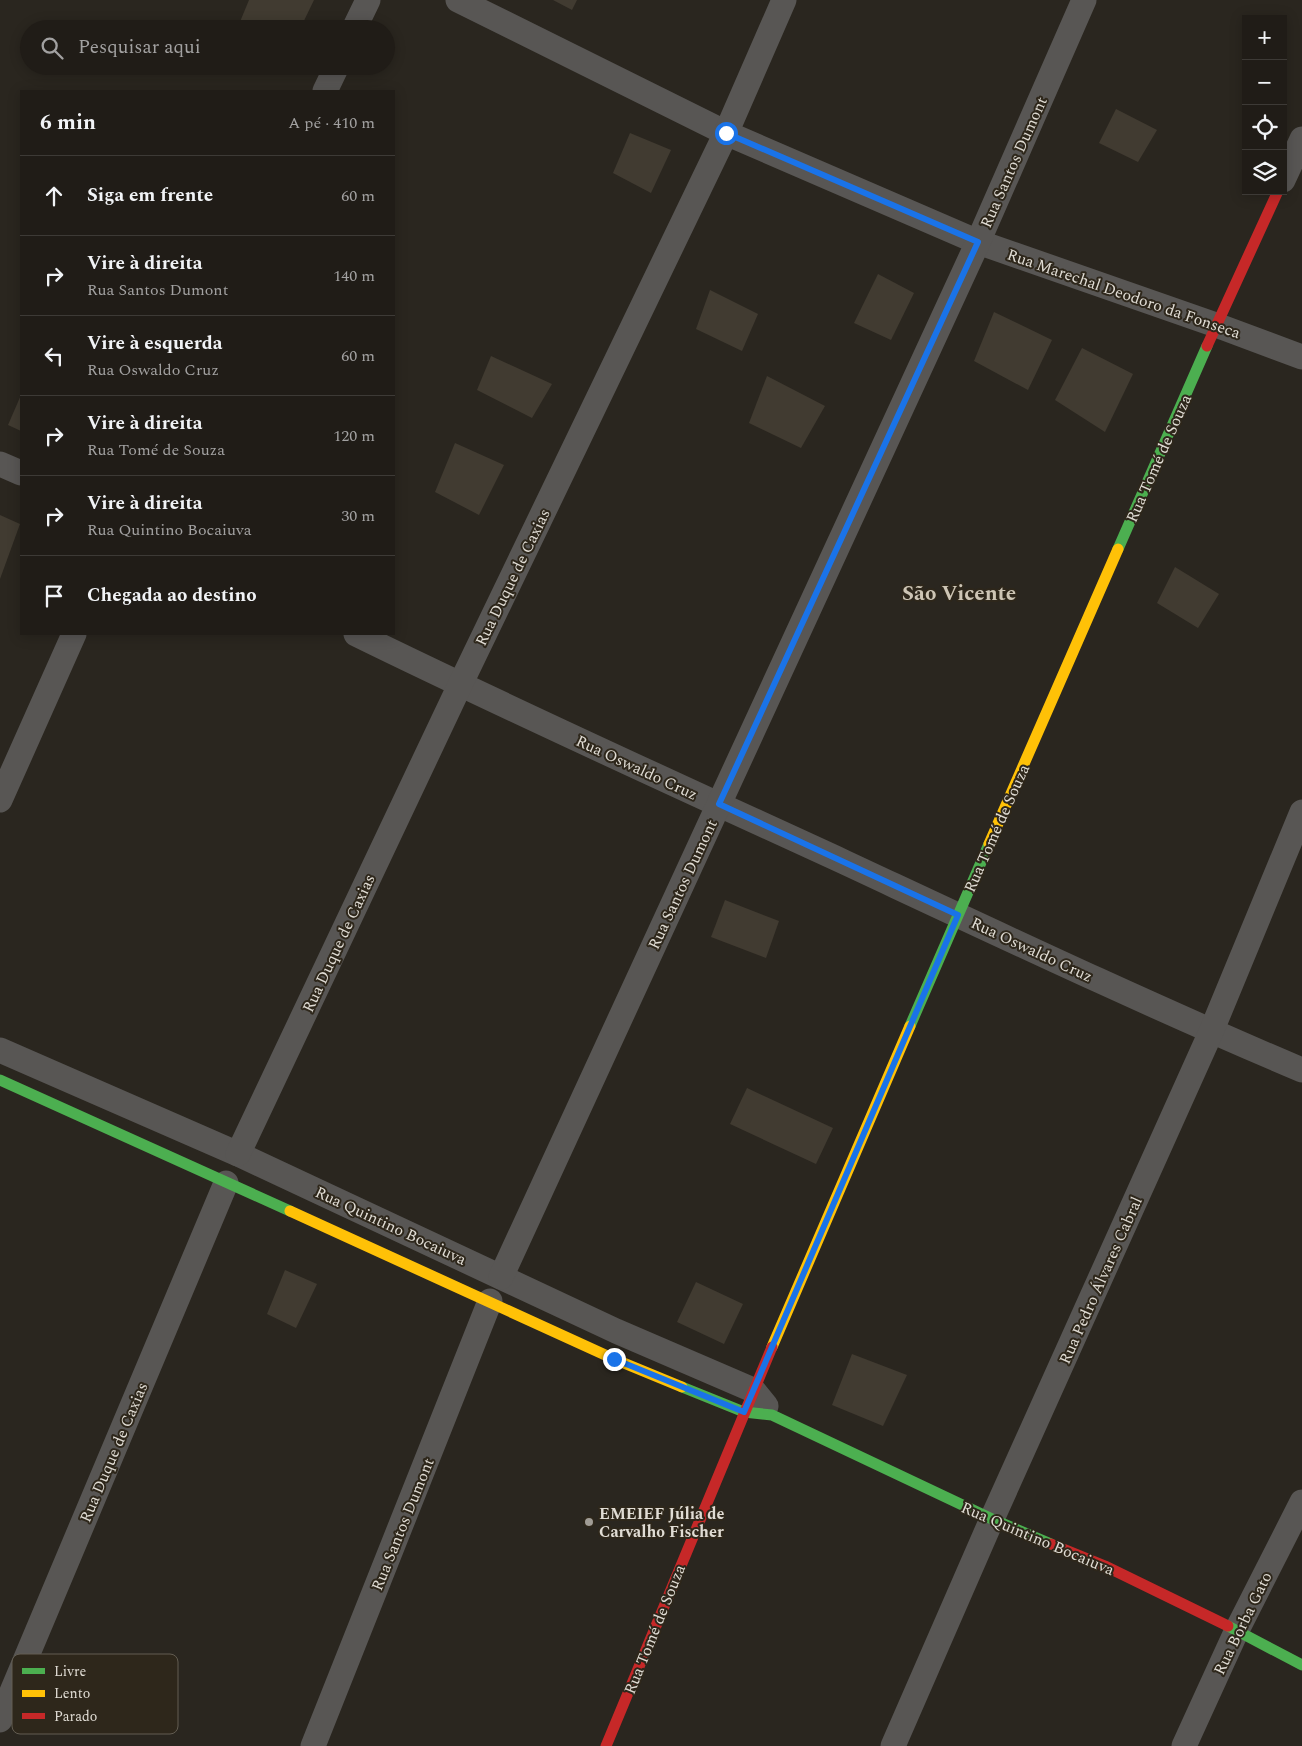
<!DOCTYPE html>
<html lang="pt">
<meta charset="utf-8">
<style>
:root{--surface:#201c17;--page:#282520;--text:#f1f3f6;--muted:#a2a1a1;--line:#3d3a36}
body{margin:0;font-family:Spectral,serif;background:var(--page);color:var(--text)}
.controls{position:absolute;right:15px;top:15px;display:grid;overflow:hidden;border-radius:0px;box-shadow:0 2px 12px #0003}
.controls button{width:45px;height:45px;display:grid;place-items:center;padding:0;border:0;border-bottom:1px solid var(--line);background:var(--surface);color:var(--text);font:25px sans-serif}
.stop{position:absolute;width:15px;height:15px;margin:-11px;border:4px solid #1a73e8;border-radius:50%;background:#fff}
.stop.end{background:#1a73e8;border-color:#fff;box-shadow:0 1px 5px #0008}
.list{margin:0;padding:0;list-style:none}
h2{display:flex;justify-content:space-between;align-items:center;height:65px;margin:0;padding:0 20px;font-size:21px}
h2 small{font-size:16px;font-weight:400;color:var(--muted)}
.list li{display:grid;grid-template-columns:32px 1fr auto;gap:15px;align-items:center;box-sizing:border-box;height:80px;padding:0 20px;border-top:1px solid var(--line)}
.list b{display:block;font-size:19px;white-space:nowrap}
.list p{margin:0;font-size:16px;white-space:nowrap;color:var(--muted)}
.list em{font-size:16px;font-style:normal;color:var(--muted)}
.icon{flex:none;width:28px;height:28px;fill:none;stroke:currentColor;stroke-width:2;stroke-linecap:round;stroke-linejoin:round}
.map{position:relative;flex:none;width:1302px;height:1746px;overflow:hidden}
.search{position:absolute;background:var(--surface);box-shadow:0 2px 12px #0003;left:20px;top:20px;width:375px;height:55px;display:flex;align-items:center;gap:12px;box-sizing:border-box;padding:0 18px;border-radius:28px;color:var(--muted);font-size:19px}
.panel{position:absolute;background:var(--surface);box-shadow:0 2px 12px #0003;left:20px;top:90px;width:375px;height:545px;border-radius:0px}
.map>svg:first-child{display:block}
</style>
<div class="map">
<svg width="1302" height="1746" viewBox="0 0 1302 1746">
<rect width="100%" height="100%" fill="#2a261f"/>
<g fill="#413b31">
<path d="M249,0H314L300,29H237Z"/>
<path d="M553,0H577L572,10Z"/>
<path d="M1116,109L1157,130L1138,162L1099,143Z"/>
<path d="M630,133L671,150L651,193L613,173Z"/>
<path d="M878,274L914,293L891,340L854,323Z"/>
<path d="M710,290L758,314L742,351L696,329Z"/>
<path d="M994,312L1052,340L1028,390L974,361Z"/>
<path d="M1082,348L1133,374L1105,432L1055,400Z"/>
<path d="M491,356L552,384L532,418L477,390Z"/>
<path d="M767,376L825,406L801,448L749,423Z"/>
<path d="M21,395V431L8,425Z"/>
<path d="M455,443L504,465L479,515L435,492Z"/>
<path d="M0,515L20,524L0,579Z"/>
<path d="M1175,567L1219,594L1198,628L1157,603Z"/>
<path d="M725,900L779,921L766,958L711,937Z"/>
<path d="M747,1088L833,1128L816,1164L730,1124Z"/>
<path d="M285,1270L317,1284L296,1328L267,1314Z"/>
<path d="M696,1282L743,1304L724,1344L677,1322Z"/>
<path d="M852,1354L907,1375L883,1426L832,1405Z"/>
</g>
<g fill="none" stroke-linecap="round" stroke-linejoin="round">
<g stroke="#585654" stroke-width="25">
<path d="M458,0L726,133L978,242L1216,325L1302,357"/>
<path d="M354,29L368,0"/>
<path d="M325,91L337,66"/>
<path d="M1283,180L1302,139"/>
<path d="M0,464L21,473"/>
<path d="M356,634C517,713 681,787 844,862C996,933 1148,1005 1302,1070"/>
<path d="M0,800L74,634"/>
<path d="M0,1050L238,1154L616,1331L753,1390L766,1406"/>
<path d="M238,1154L460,685L726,133L784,0"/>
<path d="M501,1277L978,242L1084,0"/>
<path d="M0,1720L226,1183"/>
<path d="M313,1746L490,1301"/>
<path d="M893,1746L992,1519L1211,1032L1302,812"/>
<path d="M1184,1746L1237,1630L1302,1502"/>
</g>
<g stroke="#4caf50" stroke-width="11">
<path d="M1118,549L1207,346"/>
<path d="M910,1026L989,844"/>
<path d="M0,1080L290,1211"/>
<path d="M682,1387L744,1412L772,1415L992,1519L1051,1544"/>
<path d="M1228,1626L1302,1665"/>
</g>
<g stroke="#ffc107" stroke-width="11">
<path d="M989,844L1118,549"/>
<path d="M290,1211L614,1359L682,1387"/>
<path d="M772,1347L910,1026"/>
</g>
<g stroke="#c62828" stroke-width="11">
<path d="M1207,346L1278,191"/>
<path d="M1051,1544L1105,1566L1228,1626"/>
<path d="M606,1746L772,1347"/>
</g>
</g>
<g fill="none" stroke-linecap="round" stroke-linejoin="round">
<path stroke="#1a73e8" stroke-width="6" d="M614,1359L744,1412L958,915L719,804L978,242L726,133"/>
</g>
<circle fill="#a09c95" stroke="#2e271b" stroke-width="2" cx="589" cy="1522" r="5"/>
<g text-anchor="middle" stroke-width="4" stroke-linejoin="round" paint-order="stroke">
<g font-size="16" fill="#e0dcd4" stroke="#2e271b">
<text transform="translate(1013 162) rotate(-66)" y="6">Rua Santos Dumont</text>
<text transform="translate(1124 293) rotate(19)" y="6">Rua Marechal Deodoro da Fonseca</text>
<text transform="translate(1158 458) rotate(-66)" y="6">Rua Tomé de Souza</text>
<text transform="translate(512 577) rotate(-64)" y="6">Rua Duque de Caxias</text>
<text transform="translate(637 767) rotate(25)" y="6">Rua Oswaldo Cruz</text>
<text transform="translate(996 828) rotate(-66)" y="6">Rua Tomé de Souza</text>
<text transform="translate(682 884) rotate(-65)" y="6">Rua Santos Dumont</text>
<text transform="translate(338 943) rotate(-65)" y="6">Rua Duque de Caxias</text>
<text transform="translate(1032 949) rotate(25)" y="6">Rua Oswaldo Cruz</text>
<text transform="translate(391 1225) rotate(25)" y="6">Rua Quintino Bocaiuva</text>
<text transform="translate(1100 1280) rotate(-66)" y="6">Rua Pedro Álvares Cabral</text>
<text transform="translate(113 1452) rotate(-67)" y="6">Rua Duque de Caxias</text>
<text transform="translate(402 1524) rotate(-68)" y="6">Rua Santos Dumont</text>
<text transform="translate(1038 1538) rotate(23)" y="6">Rua Quintino Bocaiuva</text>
<text transform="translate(1242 1623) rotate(-64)" y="6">Rua Borba Gato</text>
<text transform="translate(654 1629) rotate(-68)" y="6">Rua Tomé de Souza</text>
</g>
<g font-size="16" font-weight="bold" fill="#e0dcd4" stroke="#2e271b" text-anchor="start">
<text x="599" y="1519">EMEIEF Júlia de<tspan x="599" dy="18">Carvalho Fischer</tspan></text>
</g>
<g font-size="21" font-weight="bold" fill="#cdc5b5" stroke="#2e271b">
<text x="959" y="600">São Vicente</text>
</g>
</g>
<rect x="12" y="1654" width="166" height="80" rx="8" fill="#2e271b" stroke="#635d52" stroke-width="1"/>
<rect x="22" y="1668" width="23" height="6" fill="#4caf50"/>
<rect x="22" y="1690" width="23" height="7" fill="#ffc107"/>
<rect x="22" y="1713" width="23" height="6" fill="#c62828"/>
<g font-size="14" fill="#e0dcd4">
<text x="54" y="1676">Livre</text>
<text x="54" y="1698">Lento</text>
<text x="54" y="1721">Parado</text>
</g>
</svg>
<div class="controls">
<button>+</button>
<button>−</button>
<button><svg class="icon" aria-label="locate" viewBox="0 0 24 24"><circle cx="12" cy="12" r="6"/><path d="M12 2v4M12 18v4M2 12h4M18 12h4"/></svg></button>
<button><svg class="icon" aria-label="layers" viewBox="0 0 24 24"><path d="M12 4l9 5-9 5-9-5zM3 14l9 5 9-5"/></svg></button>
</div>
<div class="stop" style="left:726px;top:133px"></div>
<div class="stop end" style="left:614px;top:1359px"></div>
<div class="search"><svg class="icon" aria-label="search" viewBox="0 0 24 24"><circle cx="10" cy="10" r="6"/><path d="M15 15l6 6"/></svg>Pesquisar aqui</div>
<section class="panel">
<h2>6 min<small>A pé · 410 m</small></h2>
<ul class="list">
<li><svg class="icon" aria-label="ahead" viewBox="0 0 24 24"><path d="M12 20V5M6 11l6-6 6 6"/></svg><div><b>Siga em frente</b></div><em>60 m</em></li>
<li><svg class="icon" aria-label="right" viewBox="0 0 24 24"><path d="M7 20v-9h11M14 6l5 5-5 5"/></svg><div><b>Vire à direita</b><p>Rua Santos Dumont</p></div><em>140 m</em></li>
<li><svg class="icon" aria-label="left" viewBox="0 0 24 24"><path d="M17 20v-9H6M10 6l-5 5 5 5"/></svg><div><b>Vire à esquerda</b><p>Rua Oswaldo Cruz</p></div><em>60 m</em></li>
<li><svg class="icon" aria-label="right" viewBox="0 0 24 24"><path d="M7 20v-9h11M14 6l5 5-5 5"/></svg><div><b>Vire à direita</b><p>Rua Tomé de Souza</p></div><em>120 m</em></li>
<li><svg class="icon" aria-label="right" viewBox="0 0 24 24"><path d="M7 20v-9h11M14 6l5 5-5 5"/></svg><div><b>Vire à direita</b><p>Rua Quintino Bocaiuva</p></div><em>30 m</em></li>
<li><svg class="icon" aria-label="arrive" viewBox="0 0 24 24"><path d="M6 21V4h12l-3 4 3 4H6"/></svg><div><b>Chegada ao destino</b></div></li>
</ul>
</section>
</div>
